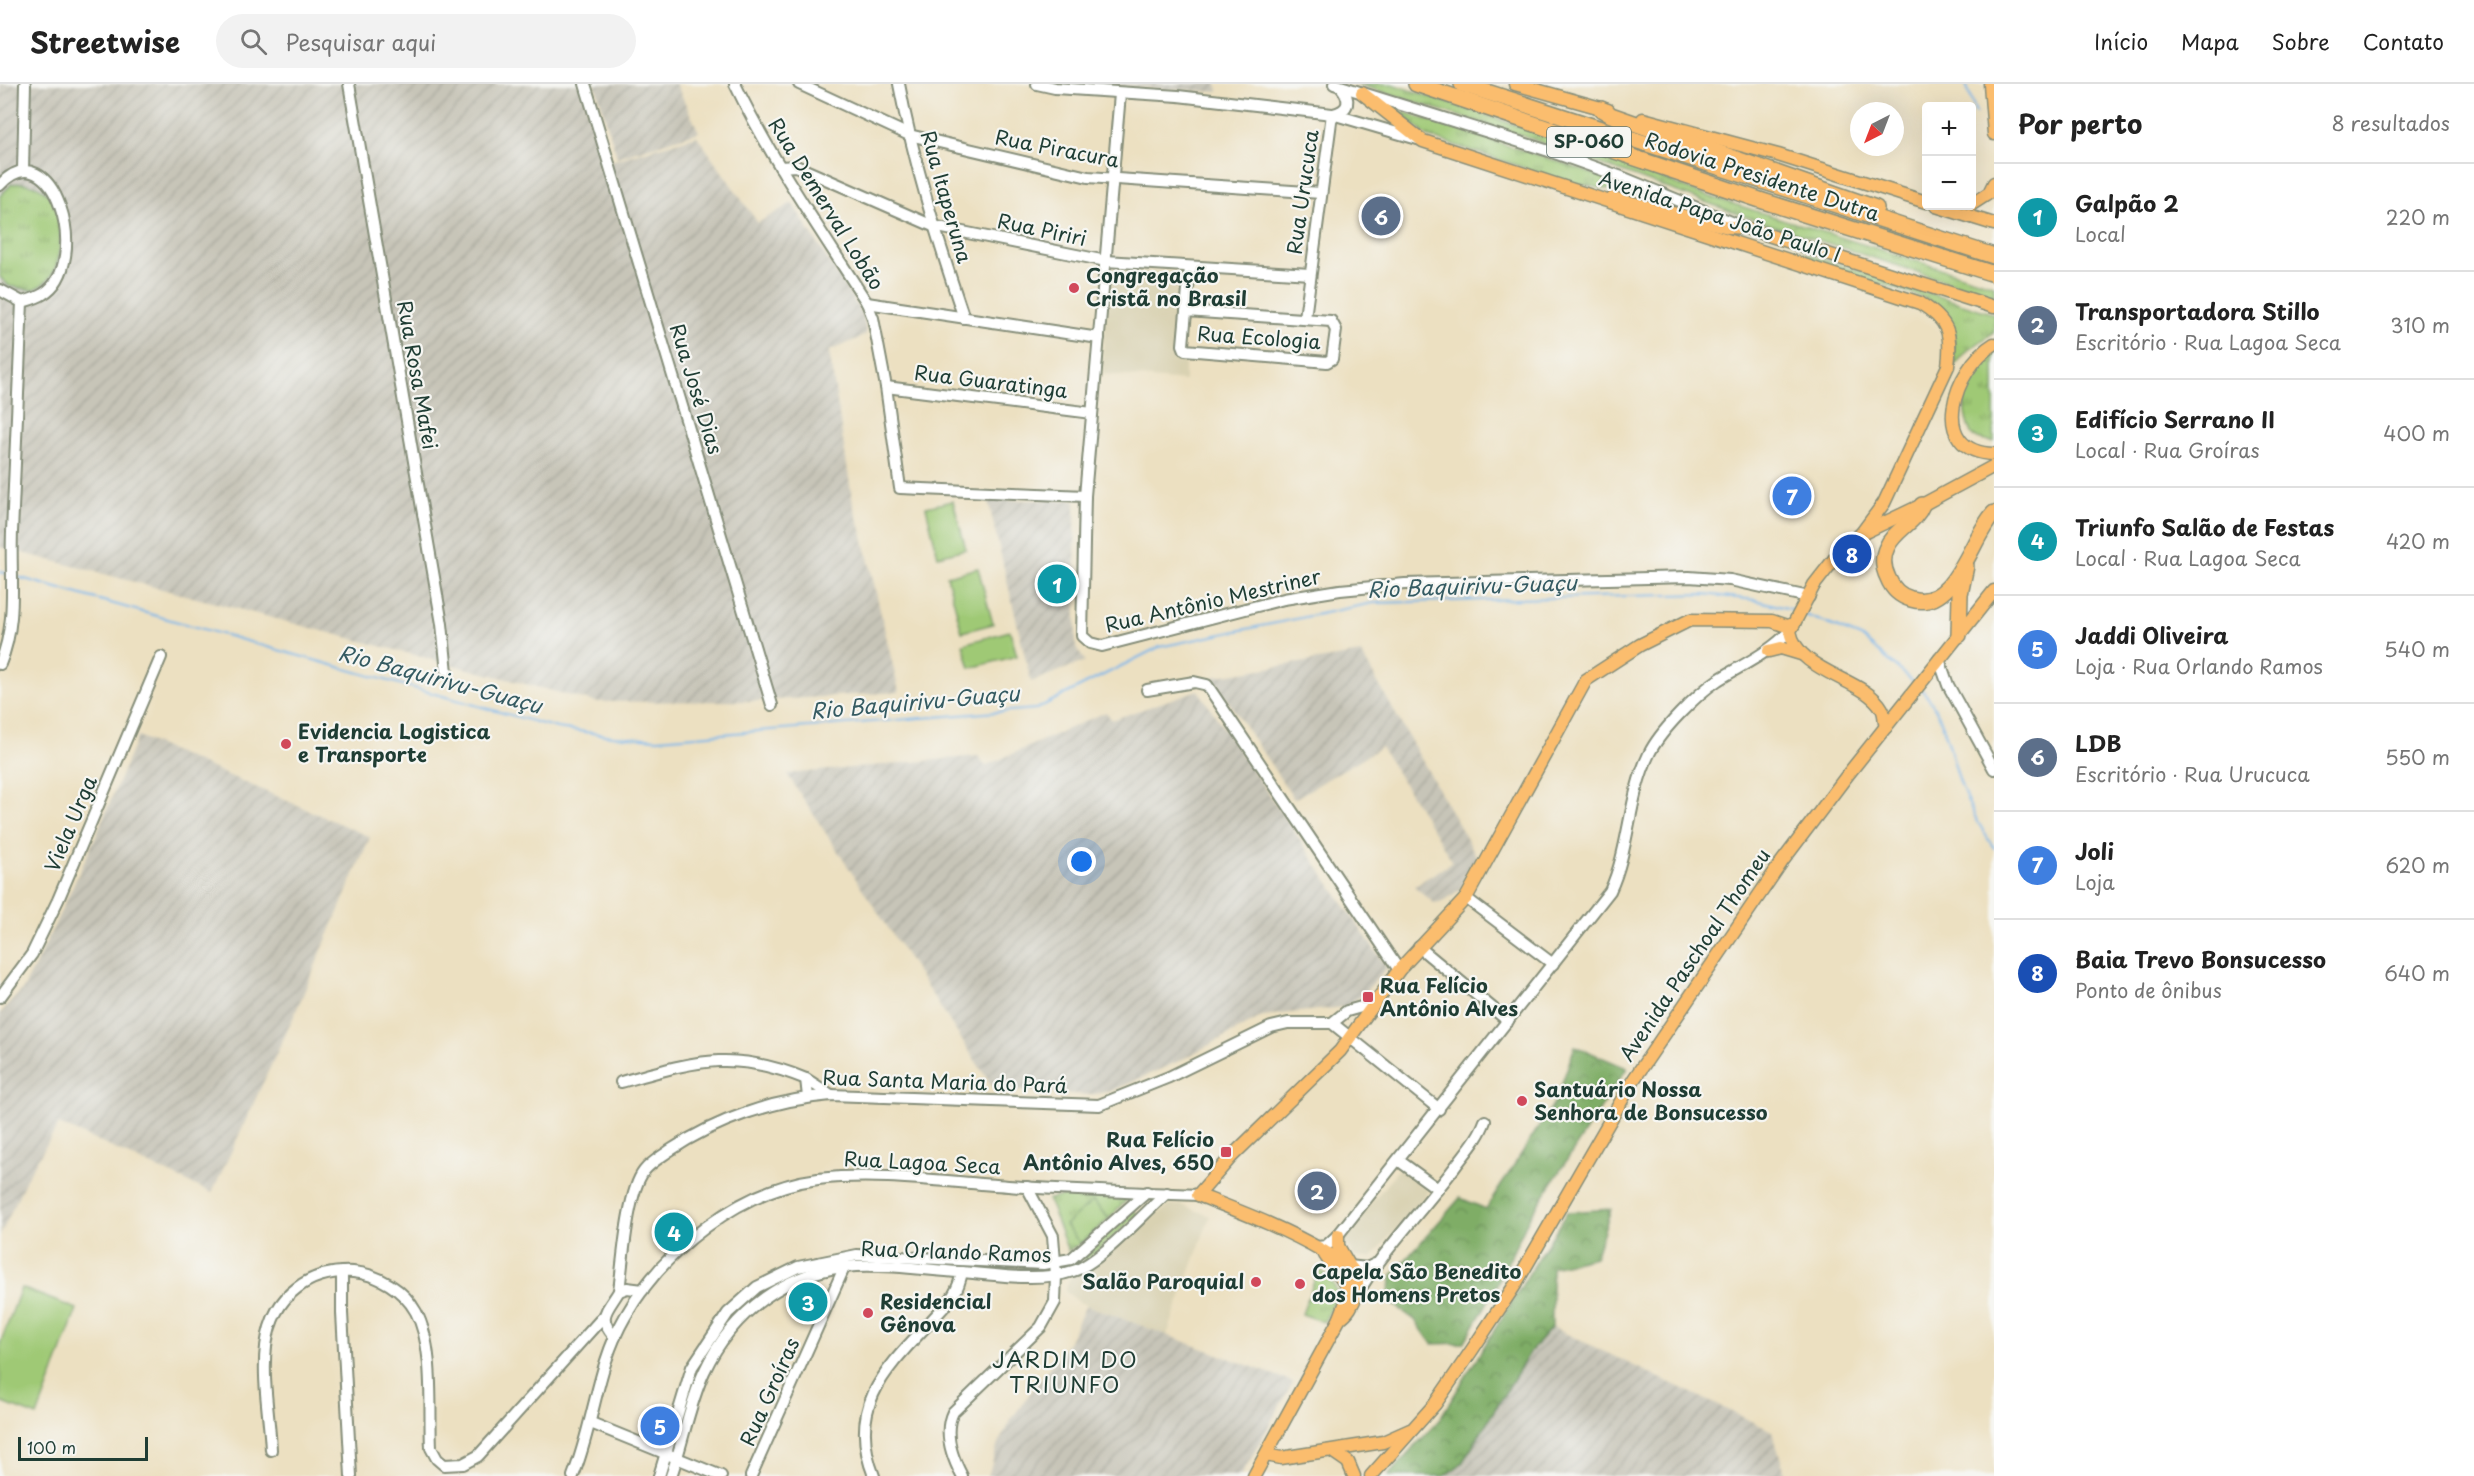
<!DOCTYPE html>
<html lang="pt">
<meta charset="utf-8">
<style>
:root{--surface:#fff;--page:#f2f2f2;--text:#222;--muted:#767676;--line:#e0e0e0;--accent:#ea580c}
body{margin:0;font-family:"Playpen Sans",sans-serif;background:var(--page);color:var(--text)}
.controls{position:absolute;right:18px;top:18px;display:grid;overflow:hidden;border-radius:6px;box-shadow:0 6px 24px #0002}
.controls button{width:54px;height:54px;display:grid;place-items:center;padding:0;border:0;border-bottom:2px solid var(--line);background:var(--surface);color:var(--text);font:30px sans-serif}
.compass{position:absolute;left:1850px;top:18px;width:54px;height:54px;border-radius:50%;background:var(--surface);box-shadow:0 6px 24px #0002;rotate:222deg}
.scale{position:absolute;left:18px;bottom:15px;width:130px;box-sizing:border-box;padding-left:6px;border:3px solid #1f3d34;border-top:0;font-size:16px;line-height:21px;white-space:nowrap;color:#1f3d34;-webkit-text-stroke:4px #f6f6f2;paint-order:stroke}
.you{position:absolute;left:1082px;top:778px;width:21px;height:21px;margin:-15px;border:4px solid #fff;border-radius:50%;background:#1a73e8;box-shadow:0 0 0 9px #1a73e833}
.badge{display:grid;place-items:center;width:39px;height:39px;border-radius:50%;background:var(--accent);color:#fff;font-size:20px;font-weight:700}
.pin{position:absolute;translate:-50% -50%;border:3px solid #fff;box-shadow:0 2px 6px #0006}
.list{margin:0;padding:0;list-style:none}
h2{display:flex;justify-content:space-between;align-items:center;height:78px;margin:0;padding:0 24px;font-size:26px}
h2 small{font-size:20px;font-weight:400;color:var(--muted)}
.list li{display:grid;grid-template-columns:39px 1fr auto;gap:18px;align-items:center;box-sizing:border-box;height:108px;padding:0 24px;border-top:2px solid var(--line)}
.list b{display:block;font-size:22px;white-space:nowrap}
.list p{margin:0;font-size:20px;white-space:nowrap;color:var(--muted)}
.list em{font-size:20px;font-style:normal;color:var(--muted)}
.icon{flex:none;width:33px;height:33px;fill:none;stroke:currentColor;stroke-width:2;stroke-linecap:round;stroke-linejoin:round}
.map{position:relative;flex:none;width:1994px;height:1392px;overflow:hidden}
header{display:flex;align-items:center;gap:36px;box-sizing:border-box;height:84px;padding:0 30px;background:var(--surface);border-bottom:2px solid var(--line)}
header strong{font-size:28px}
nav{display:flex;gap:33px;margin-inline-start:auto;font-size:21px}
.search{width:420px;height:54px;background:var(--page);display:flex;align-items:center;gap:15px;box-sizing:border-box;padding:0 21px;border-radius:33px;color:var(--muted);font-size:22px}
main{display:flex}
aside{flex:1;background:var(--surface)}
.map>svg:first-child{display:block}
</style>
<header>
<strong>Streetwise</strong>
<div class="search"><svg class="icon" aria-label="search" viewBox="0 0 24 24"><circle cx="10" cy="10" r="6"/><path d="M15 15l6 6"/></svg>Pesquisar aqui</div>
<nav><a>Início</a><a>Mapa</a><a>Sobre</a><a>Contato</a></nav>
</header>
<main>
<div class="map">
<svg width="1994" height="1392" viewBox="0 0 1994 1392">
<defs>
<pattern id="industrial-furrows" width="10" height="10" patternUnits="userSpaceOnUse" patternTransform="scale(1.5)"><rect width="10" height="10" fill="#c7c5b8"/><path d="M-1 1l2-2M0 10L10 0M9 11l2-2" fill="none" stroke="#aaaa9f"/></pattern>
<pattern id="grass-tufts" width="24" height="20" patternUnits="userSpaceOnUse" patternTransform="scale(1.5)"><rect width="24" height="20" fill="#9fc975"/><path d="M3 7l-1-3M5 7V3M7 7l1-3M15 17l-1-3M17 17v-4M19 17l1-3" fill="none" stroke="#81a461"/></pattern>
<pattern id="forest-crowns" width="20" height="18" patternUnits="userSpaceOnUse" patternTransform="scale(1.5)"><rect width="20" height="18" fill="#7fad66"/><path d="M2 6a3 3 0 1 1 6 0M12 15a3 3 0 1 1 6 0" fill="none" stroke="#678e55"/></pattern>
</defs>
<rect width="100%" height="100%" fill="#f6f6f2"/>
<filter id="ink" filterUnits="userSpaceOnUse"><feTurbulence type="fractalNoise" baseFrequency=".0167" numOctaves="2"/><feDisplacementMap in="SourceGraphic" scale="12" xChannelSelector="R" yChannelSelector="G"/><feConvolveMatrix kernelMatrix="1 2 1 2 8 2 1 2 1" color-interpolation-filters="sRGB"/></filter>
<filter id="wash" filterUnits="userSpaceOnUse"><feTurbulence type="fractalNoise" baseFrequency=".008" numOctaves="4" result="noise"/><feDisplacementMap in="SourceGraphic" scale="24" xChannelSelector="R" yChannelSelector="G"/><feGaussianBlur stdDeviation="1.35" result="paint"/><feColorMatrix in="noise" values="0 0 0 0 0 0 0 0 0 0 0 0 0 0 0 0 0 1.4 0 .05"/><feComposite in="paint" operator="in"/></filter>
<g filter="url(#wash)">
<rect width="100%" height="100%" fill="#ece0c1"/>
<g fill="#d9d2b2">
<path d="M1110,185L1182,189L1177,267L1185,273V297L1103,290L1101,282Z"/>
<path d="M1399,1085L1427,1106L1426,1111L1371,1174L1355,1173L1344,1157L1346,1150Z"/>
<path d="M1169,1121H1181L1210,1132L1167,1251L1079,1218L1065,1207L1070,1194L1107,1171Z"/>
</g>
<g fill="url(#industrial-furrows)">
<path d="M0,0H580L604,79L697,52L758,139L792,119L864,233L866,251L829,267L853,420L863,452L899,608L758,617L595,618L0,463Z"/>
<path d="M595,0H676L699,48L617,73Z"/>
<path d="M1076,0H1217L1218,8Z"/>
<path d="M988,416H1075L1076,564L1085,577L1031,598Z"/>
<path d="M1361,569L1477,773L1460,805L1444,817L1434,819L1414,802L1453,778L1381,663L1294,715L1212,593Z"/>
<path d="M1198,606L1387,884L1360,913L1344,923L1263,932L1181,976L1111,1007L1090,1011L994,1005L787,690L978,672L985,682L1106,628L1112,636Z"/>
<path d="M138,652L370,753L293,934L212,1109L59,1040L27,1093L0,1152V930L23,905L37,878L88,770Z"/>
<path d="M1086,1221L1293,1298L1241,1392H988L998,1360L1012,1334L1069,1257Z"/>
<path d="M1552,1243L1772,1347L1786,1392H1445L1462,1379L1530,1268Z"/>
</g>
<g fill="url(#grass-tufts)" stroke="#5f8354" stroke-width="1.5">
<path d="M1357,0H1392L1606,71L1698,109L1994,201V213L1744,132L1523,52Z"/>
<path d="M1397,26L1565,80L1661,115L1568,98L1427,52Z"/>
<path d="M22,99C32,101 40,102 48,110C64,127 64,173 51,192C47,198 39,203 32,206L9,202L0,193V112L12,100Z"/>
<path d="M1681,135L1704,137L1994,230V248L1967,267L1954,282C1955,251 1954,235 1927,215Z"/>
<path d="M1994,267V358L1973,353C1957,323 1964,286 1994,267Z"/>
<path d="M1064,1112L1128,1115L1089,1155L1068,1167L1048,1115Z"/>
<path d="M1134,1126L1138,1131L1085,1177L1082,1171Z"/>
<path d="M1319,1184L1334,1201L1338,1210L1324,1238L1302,1230Z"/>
</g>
<g fill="url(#forest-crowns)" stroke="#4f754d" stroke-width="1.5">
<path d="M1575,962L1627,984L1529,1134L1493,1209L1464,1259L1432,1260L1415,1236L1387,1216L1393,1190L1460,1114L1486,1125L1556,1016Z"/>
<path d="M1611,1125L1595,1173L1552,1183V1243L1530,1268L1462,1379L1445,1392H1388L1439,1336L1567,1128Z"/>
</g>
<g fill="#9fc975" stroke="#5f8354" stroke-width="1.5">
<path d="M953,417L966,465L938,472L926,423Z"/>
<path d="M978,484L993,540L962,548L947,492Z"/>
<path d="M1010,547L1017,572L970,584L963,560Z"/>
<path d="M1093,1117L1109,1135L1080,1159L1065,1141Z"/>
<path d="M21,1204L77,1225L37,1332L0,1318V1260Z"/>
</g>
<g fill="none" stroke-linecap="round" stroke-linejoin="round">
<g stroke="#77b5ea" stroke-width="2">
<path d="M1966,0L1976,29"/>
<path d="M0,488L9,490"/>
<path d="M14,492L557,644L613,652L658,655L1036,625L1159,563L1373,519L1704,510L1755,516L1795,526"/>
<path d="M1803,530L1861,553L1914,598"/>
<path d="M1920,604C1945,629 1949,666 1960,698C1968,722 1980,743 1994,764"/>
</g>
</g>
</g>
<g filter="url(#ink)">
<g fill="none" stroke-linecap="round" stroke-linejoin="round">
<g stroke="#868e7a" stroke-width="14">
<g id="minor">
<path d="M349,0L442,540L447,588"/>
<path d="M585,0L772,621"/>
<path d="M735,0C772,77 821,147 867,219L873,234L886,303L900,404L1085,412"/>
<path d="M799,0L909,51L1088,93L1321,109"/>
<path d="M899,0C914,80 938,157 964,234"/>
<path d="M1037,0L1055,4L1178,12L1332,30L1421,56"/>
<path d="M1334,0L1549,67L1619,92L1741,142"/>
<path d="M1120,10L1085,412L1082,552L1090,559L1102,562L1284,515L1340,506L1405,500L1689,493L1730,496L1809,513"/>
<path d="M1333,30C1350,26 1351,16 1341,3"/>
<path d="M780,83L796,82L933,142L1106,177L1310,190"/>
<path d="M23,86L25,0"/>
<path d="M0,101C52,44 94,179 43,210C37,214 29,216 22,218L0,206"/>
<path d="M867,219L1099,254"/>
<path d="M1186,227L1331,237L1336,246L1332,275L1327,278L1185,266L1183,261L1190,183"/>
<path d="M1305,234L1332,30"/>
<path d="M886,303L1092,329"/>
<path d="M1939,575L1948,601L1994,685"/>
<path d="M0,580C18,537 10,494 12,448C15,372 18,295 22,218"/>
<path d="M1147,606L1194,598L1207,601L1399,886"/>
<path d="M1466,814L1553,880"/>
<path d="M1419,863L1508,937"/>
<path d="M0,913L32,870L58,816L161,573"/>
<path d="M1332,939L1439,1025"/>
<path d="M621,998C694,978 731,964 806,995"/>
<path d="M808,1013L806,995L831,1011"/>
<path d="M1398,1076L1438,1105"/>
<path d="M1317,1163L1326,1162L1338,1151L1610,807C1630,764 1628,713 1649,670C1660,647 1697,610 1718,596C1744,580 1769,569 1790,547"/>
<path d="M1349,1182L1367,1184L1375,1180"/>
<path d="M342,1188V1229L351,1392"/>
<path d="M619,1207C623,1177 627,1109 644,1087C650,1079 661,1073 669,1067C717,1035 774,1016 831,1011L1099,1021L1169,993L1271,943L1288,939H1332L1347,927L1372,920"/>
<path d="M1356,1212C1384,1165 1422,1127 1455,1083C1466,1068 1479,1054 1485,1037"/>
<path d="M615,1253C596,1233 607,1227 619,1207L627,1204L643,1206"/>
<path d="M591,1339L721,1392"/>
<path d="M271,1366C269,1314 248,1240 297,1204C314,1191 332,1187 353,1188C378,1190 404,1206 416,1228C435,1264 429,1324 431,1364L437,1375L444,1381L463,1380L478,1372L603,1233"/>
<path d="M573,1392C594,1340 597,1281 625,1233C663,1166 740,1105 818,1095C880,1088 945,1098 1008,1102C1071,1107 1134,1108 1198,1111"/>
<path d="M659,1392L692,1283L728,1229L757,1203L798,1183L857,1171L1043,1180L1071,1175L1147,1108"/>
<path d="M671,1392C683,1358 689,1321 704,1288C732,1228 788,1185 856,1182C890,1180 926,1186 960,1188C995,1190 1038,1199 1073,1187C1100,1179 1144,1129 1167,1109"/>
<path d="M751,1392L844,1184V1178"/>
<path d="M874,1392C846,1322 886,1285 931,1237C947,1219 957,1213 962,1188"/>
<path d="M962,1392C952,1373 943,1348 953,1328L1041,1243L1055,1218L1056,1191L1053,1152L1027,1103"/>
</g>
</g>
<g stroke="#868e7a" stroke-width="15">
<g id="major">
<path d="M1515,0L1608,26"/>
<path d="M1990,0L1994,50"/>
<path d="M1362,9L1423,57L1920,219C1949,237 1952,249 1948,282L1884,419L1861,450"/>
<path d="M1643,35L1778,71L1926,118"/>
<path d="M1613,114L1728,143L1746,144L1994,223"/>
<path d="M1972,120L1989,109L1994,99"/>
<path d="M1936,122L1994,140"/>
<path d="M1994,260C1954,284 1926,368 1994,370"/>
<path d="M1769,567L1781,564L1801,570"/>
<path d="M1886,643C1884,637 1885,630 1882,625C1864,593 1798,590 1790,547L1814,501L1843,464L1861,450L1922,421L1994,382"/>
<path d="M1338,1151V1162L1349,1181"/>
<path d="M1340,1234C1355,1225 1365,1196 1349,1182C1343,1176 1333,1172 1325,1168C1284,1144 1241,1128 1198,1111L1231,1073L1340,967L1399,886L1466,814L1586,596L1640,561L1690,536L1772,537L1787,542L1794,540"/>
<path d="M1332,1367L1348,1378L1354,1392"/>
<path d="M1266,1371L1281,1374L1383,1358L1410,1346"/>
<path d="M1254,1392L1340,1234L1348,1213L1346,1201L1325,1171"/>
<path d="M1371,1392L1435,1320L1472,1266L1515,1201L1634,995L1781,779L1849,689L1994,507"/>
</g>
</g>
<g stroke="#868e7a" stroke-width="18">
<g id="highway">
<path d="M1416,0L1763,117L1994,190"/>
<path d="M1462,0L1994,172"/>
<path d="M1601,25L1611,31L1876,124"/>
<path d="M1922,421C1915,439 1894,446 1887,463C1882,473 1883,484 1888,494C1892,504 1900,512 1911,515C1955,528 1970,455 1994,429"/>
<path d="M1959,551L1960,510L1966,482"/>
</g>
</g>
<use href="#minor" stroke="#fff" stroke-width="10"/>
<use href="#major" stroke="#fbbd6e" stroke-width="12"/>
<use href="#highway" stroke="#fbbd6e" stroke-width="15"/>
</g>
</g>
<g fill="#d1495b" stroke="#f6f6f2" stroke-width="2">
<circle cx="1074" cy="204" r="6"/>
<circle cx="286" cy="660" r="6"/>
<rect x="1362" y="907" width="12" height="12" rx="3"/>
<circle cx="1522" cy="1017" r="6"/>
<rect x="1220" y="1062" width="12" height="12" rx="3"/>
<circle cx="1256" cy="1198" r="6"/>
<circle cx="1300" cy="1200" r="6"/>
<circle cx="868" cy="1229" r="6"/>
</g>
<g text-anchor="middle" stroke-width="4.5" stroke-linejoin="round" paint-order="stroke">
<rect fill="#f6f6f2" stroke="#60746d" stroke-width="1.5" x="1547" y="43" width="84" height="30" rx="4.5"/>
<g font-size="18" font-weight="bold" fill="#1f3d34">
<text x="1589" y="64">SP-060</text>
</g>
<g font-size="20" fill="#1f3d34" stroke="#f6f6f2">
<text transform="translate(1057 65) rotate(11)" y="7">Rua Piracura</text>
<text transform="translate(1762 93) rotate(18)" y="7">Rodovia Presidente Dutra</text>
<text transform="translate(1303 108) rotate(-82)" y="7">Rua Urucuca</text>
<text transform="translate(946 113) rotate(74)" y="7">Rua Itaperuna</text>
<text transform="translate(826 120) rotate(58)" y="7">Rua Demerval Lobão</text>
<text transform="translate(1720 133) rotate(18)" y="7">Avenida Papa João Paulo I</text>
<text transform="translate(1042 146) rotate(12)" y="7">Rua Piriri</text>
<text transform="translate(1259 254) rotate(4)" y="7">Rua Ecologia</text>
<text transform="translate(417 291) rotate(80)" y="7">Rua Rosa Mafei</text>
<text transform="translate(991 298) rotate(7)" y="7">Rua Guaratinga</text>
<text transform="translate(696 305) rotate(73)" y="7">Rua José Dias</text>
<text transform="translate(1213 517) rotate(-13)" y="7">Rua Antônio Mestriner</text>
<text transform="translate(71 740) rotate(-67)" y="7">Viela Urga</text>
<text transform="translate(1695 871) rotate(-56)" y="7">Avenida Paschoal Thomeu</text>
<text transform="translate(945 998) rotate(2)" y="7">Rua Santa Maria do Pará</text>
<text transform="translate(922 1079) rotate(3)" y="7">Rua Lagoa Seca</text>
<text transform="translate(956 1168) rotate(2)" y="7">Rua Orlando Ramos</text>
<text transform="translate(770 1308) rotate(-66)" y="7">Rua Groíras</text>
</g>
<g font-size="20" font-weight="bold" fill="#1f3d34" stroke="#f6f6f2" text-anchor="start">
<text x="1086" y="199">Congregação<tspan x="1086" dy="23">Cristã no Brasil</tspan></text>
<text x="298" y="655">Evidencia Logistica<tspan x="298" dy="23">e Transporte</tspan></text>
<text x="1380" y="909">Rua Felício<tspan x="1380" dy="23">Antônio Alves</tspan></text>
<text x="1534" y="1013">Santuário Nossa<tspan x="1534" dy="23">Senhora de Bonsucesso</tspan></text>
<text x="1214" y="1063" text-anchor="end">Rua Felício<tspan x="1214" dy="23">Antônio Alves, 650</tspan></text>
<text x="1312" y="1195">Capela São Benedito<tspan x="1312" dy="23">dos Homens Pretos</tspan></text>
<text x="1244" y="1205" text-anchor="end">Salão Paroquial</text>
<text x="880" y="1225">Residencial<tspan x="880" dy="23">Gênova</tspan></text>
</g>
<g font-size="21" font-style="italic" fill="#355b62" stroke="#f6f6f2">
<text transform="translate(1472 503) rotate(-2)" y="7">Rio Baquirivu-Guaçu</text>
<text transform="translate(440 596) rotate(15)" y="7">Rio Baquirivu-Guaçu</text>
<text transform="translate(915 619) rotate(-5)" y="7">Rio Baquirivu-Guaçu</text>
</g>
<g font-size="22" letter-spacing="1.5" fill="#1f3d34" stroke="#f6f6f2">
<text x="1065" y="1284">JARDIM DO<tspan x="1065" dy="25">TRIUNFO</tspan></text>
</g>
</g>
</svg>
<div class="controls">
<button>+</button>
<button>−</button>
</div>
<svg class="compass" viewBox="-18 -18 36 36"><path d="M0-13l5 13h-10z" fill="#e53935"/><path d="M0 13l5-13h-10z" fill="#767676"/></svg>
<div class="scale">100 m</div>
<div class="you"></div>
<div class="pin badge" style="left:1057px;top:500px;background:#0f9aa8">1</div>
<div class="pin badge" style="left:1317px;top:1107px;background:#5c6f8a">2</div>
<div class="pin badge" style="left:808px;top:1218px;background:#0f9aa8">3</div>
<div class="pin badge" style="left:674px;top:1148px;background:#0f9aa8">4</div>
<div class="pin badge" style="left:660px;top:1342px;background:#3f7fe0">5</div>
<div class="pin badge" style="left:1381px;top:132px;background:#5c6f8a">6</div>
<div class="pin badge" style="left:1792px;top:412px;background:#3f7fe0">7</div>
<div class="pin badge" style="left:1852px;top:470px;background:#1a4fb4">8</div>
</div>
<aside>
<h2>Por perto<small>8 resultados</small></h2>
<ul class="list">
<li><span class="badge" style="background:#0f9aa8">1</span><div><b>Galpão 2</b><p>Local</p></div><em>220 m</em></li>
<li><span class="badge" style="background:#5c6f8a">2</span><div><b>Transportadora Stillo</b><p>Escritório · Rua Lagoa Seca</p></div><em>310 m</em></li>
<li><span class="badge" style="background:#0f9aa8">3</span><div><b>Edifício Serrano II</b><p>Local · Rua Groíras</p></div><em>400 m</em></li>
<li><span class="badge" style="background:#0f9aa8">4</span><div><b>Triunfo Salão de Festas</b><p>Local · Rua Lagoa Seca</p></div><em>420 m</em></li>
<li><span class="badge" style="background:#3f7fe0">5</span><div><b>Jaddi Oliveira</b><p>Loja · Rua Orlando Ramos</p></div><em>540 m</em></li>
<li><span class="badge" style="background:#5c6f8a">6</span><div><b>LDB</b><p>Escritório · Rua Urucuca</p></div><em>550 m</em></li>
<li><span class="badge" style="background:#3f7fe0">7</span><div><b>Joli</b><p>Loja</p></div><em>620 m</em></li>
<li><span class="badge" style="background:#1a4fb4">8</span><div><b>Baia Trevo Bonsucesso</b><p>Ponto de ônibus</p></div><em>640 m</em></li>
</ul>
</aside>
</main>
